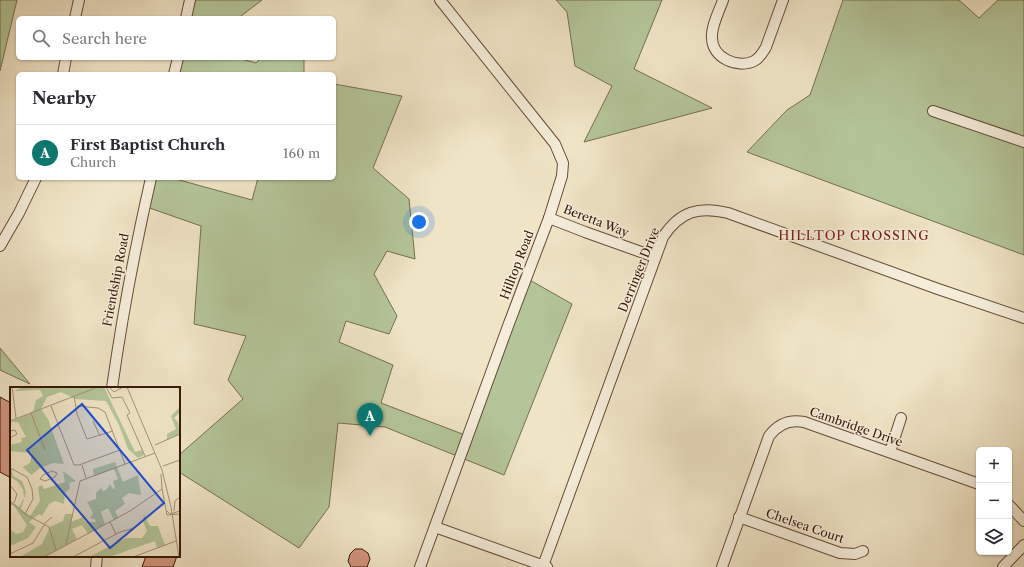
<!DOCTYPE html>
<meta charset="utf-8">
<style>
:root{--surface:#fff;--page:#f2f2f3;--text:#2b2b33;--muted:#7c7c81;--line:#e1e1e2;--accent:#0f766e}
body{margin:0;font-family:"Libre Caslon Text",serif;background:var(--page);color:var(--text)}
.controls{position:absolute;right:12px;bottom:12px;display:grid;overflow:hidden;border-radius:6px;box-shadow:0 1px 3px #0004}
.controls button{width:36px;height:36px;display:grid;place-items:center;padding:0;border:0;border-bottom:1px solid var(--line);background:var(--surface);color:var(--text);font:20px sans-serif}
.you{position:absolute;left:419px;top:222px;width:14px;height:14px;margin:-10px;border:3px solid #fff;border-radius:50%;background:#1a73e8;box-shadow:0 0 0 6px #1a73e833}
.badge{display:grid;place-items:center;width:26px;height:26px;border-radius:50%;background:var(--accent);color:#fff;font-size:13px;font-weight:700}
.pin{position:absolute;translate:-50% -33px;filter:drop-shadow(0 1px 2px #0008)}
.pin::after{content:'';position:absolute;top:21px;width:14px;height:12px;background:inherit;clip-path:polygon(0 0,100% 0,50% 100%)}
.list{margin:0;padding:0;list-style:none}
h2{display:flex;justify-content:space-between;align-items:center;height:52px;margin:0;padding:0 16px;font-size:17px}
h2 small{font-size:13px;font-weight:400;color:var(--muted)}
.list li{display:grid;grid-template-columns:26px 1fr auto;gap:12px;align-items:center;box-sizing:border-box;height:56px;padding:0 16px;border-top:1px solid var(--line)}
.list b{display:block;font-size:15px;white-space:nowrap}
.list p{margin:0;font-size:13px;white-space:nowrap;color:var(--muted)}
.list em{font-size:13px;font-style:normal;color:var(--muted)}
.icon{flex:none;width:22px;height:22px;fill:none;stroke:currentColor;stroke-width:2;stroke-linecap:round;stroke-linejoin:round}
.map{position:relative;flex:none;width:1024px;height:567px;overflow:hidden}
.search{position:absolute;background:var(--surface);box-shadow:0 1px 3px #0004;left:16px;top:16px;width:320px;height:44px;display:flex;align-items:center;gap:10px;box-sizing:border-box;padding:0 14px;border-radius:6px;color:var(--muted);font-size:15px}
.panel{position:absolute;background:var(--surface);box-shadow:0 1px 3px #0004;left:16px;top:72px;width:320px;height:108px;border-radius:6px}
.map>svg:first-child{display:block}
</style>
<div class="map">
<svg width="1024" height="567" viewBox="0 0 1024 567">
<rect width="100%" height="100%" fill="#efe4c6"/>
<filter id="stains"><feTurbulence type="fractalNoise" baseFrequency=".005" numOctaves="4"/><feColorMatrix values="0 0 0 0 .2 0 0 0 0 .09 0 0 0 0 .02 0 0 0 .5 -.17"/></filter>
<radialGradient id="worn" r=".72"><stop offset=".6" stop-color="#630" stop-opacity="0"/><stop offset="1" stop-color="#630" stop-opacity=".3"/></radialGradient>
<g fill="#b4c599" stroke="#766e50">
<path d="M0,0H17L0,71Z"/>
<path d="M189,0H262L241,16V18H185Z"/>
<path d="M556,0H662L634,69L712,108L584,142L612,86L575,66L567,12Z"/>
<path d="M843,0H959L979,18L998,0H1024V255L747,152L787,110L810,95Z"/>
<path d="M176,58H238L256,63L261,58H304V74H173Z"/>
<path d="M334,84L402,96L373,168L409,199L415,259L387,251L374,274L397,316L389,334L346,321L339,342L393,365L381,403L465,435L521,275L572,304L504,475L385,427L338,423L329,507L299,548L179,472V455L243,399L228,380L246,336L194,324L201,226L141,205L149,178H172L252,200L258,178H334Z"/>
<path d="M0,348L30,384L0,370Z"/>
</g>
<g fill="#d1957d" stroke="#371808">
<path d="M0,397L11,403V478L0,472Z"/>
<path d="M355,549H362L368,553L370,559L367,567H351L348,561L349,558L350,554Z"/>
<path d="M146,556H177L173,567H142Z"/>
</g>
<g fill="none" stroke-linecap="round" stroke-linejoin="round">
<g stroke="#654b38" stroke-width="12">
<g id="minor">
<path d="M723,0C719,12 711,26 712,38C712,58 738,69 754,61C760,58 763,52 766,47L783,0"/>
<path d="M75,18L79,0"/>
<path d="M186,18L190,0"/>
<path d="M63,74L66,58"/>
<path d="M174,74L178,58"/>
<path d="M933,111L1024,142"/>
<path d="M549,218L585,232L655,257"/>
<path d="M0,246L19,213L36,178"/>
<path d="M112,388C122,317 135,248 151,178"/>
<path d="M890,452L901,418"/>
<path d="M1009,505L1024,521"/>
<path d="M739,517L840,553L855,554L863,551"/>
<path d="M435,527L547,567"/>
<path d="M543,566L663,237C680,211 699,206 728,213L938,289L1024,318"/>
<path d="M96,567L97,556"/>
<path d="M420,567L508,326L549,218L562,176L563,163L555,144L440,0"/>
<path d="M722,567L769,436C778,424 789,419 804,422L979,484"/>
<path d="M1003,567L1024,545"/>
</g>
</g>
<use href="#minor" stroke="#f5edda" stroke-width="10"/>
</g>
<g text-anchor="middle" stroke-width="3" stroke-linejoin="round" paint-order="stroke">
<g font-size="12" fill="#371808" stroke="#f5edda">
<text transform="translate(596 221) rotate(21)" y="4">Beretta Way</text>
<text transform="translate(517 265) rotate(-69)" y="4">Hilltop Road</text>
<text transform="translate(639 270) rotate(-68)" y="4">Derringer Drive</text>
<text transform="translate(116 280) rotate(-79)" y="4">Friendship Road</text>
<text transform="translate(856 427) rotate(19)" y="4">Cambridge Drive</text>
<text transform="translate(805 526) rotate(19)" y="4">Chelsea Court</text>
</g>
<g font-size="13" letter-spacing="1" fill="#7a1f14" stroke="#f5edda">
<text x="854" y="240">HILLTOP CROSSING</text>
</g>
</g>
<g transform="translate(10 387)">
<rect width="170" height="170" fill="#efe4c6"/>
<path d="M94,0L125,65L132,63L134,68L128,71L118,62L109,38L96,14L65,12L51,5L37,10L31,22L38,32L54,77L43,76L30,81L21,88L13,80L20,76L22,66L0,64V58L12,55L11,51L16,50L8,35H0L23,25L26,13L33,9L30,3L4,4L13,0ZM170,20V25L164,31L168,35L170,47L157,53V47L166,42L161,29ZM105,75L113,95L128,88L131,108L119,106L112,111L115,117L105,124L108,131L104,133L98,121L91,125L95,137L78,147L72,138L62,142L67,152L34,170H10L32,157L40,140L53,134L55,127H63L61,135L73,130L75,135H86L85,132L80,131L83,126L77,115L86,112V106L91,101L93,104L96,103L100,97L103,102L105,101L103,94L108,92L104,82L84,89L83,82ZM0,76L3,89L12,94L16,105L11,122L20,129L30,114L28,100L32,98L34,102L55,95L53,84L66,94L59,96L60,101L55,106L54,117L45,114L39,117L32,129L29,127L19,135L26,140L18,151L0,159V142L6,147L13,145L17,138L4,119L0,117V114L9,120L14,111L13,102L7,94L0,90ZM134,128L140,139H148L155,158L147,161L145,154L99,170H79L116,151H132L137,144L133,134Z" fill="#b4c599"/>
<path fill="none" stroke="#a5927a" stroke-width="1" d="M2,0L6,31M96,0L102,11L112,10L120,26L117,28L135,69M99,0L104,5L113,0M117,0L152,83L161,120L169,170M64,9L67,27L77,52L103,44M41,19L64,78H69L110,63M67,19L88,21L95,25L115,77M21,26L35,63M0,34L88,0M83,34L90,49M0,44L5,43L7,47L0,51M145,58L170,47M0,66V81M72,78L76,91M153,79L170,73M0,81L17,90L22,102L23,112L15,127M42,84L47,86L45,90L35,94L30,92L33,88ZM151,87L152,102M0,98L7,107L4,116M0,114L15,127L39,140L46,163M157,124L160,127L170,124M164,124L165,114L170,110M100,135L106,147M56,157L70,94L145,66M0,167L23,156L36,135L42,130M34,170L120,124L152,102L157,128L170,127M63,170L110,145L125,141M123,170L166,154"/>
<path fill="#1d4ed8" fill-opacity="0.15" stroke="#1d4ed8" stroke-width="2" d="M72,17L154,116L100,161L17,63Z"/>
<rect width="170" height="170" fill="none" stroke="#371808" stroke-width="2"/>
</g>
<rect width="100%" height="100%" filter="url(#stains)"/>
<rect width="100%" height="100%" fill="url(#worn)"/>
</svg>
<div class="controls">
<button>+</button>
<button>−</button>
<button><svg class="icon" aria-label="layers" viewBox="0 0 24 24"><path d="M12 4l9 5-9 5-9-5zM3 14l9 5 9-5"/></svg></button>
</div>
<div class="you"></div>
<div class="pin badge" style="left:370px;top:436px">A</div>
<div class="search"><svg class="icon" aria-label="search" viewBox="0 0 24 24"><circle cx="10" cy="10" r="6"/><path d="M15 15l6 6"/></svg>Search here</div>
<section class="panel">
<h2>Nearby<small></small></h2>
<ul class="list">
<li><span class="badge">A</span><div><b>First Baptist Church</b><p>Church</p></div><em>160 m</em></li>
</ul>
</section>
</div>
